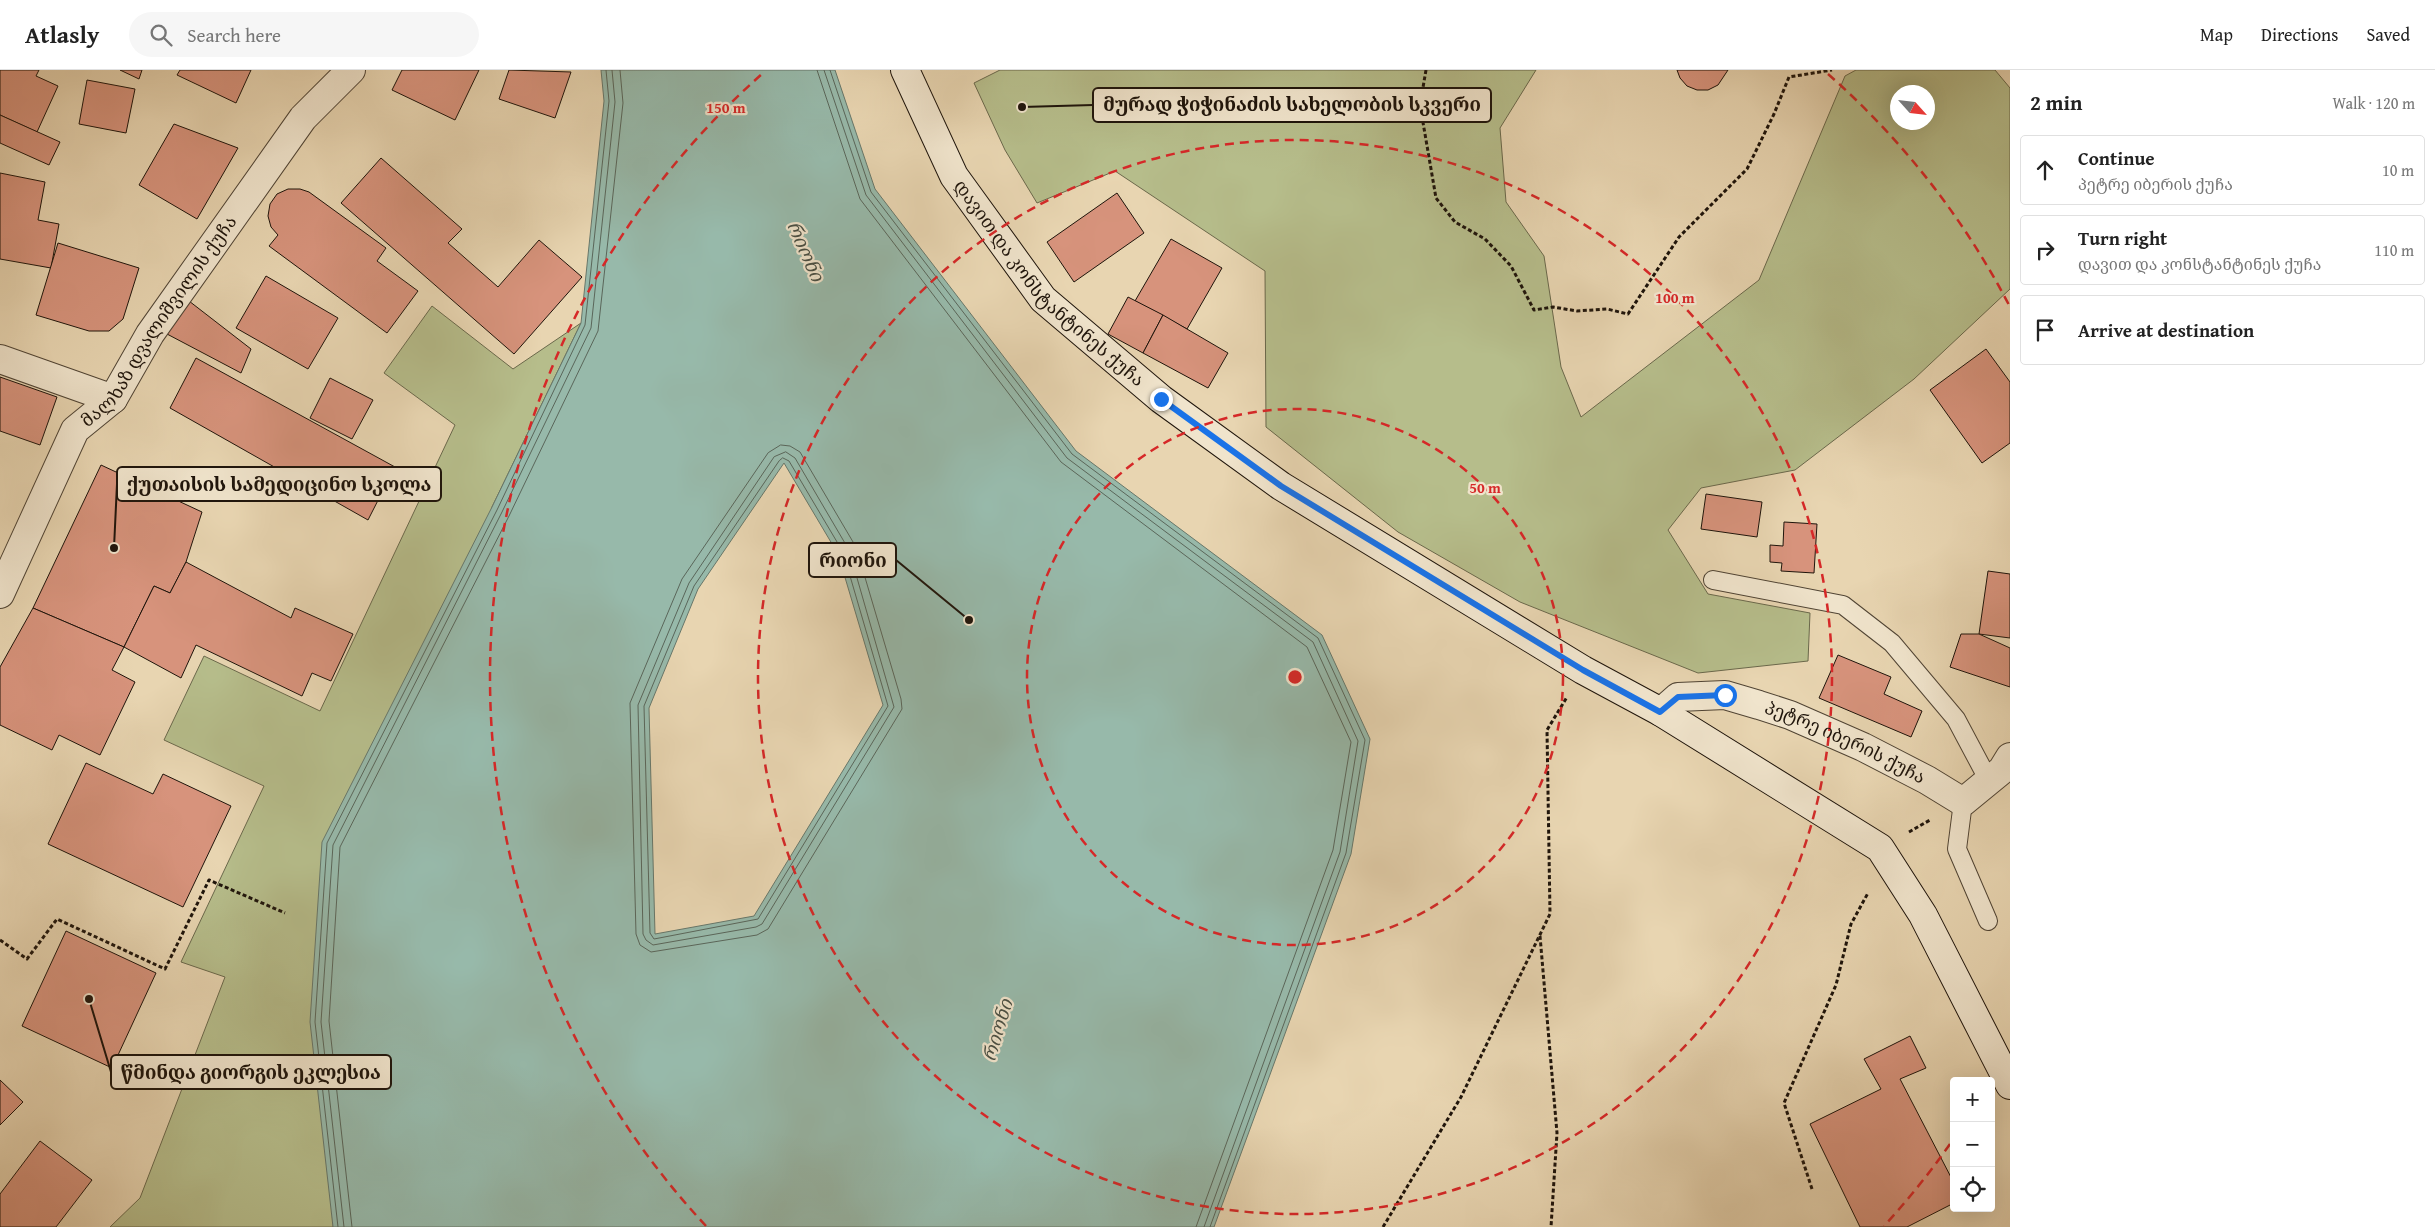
<!DOCTYPE html>
<meta charset="utf-8">
<style>
:root{--surface:#fff;--page:#f6f6f6;--text:#222;--muted:#767676;--line:#e0e0e0}
body{margin:0;font-family:"Gentium Book Plus","Noto Serif Georgian",serif;background:var(--page);color:var(--text)}
.controls{position:absolute;right:15px;bottom:15px;display:grid;overflow:hidden;border-radius:5px;box-shadow:0 5px 20px #0002}
.controls button{width:45px;height:45px;display:grid;place-items:center;padding:0;border:0;border-bottom:1px solid var(--line);background:var(--surface);color:var(--text);font:25px sans-serif}
.compass{position:absolute;left:1890px;top:15px;width:45px;height:45px;border-radius:50%;background:var(--surface);box-shadow:0 5px 20px #0002;rotate:117deg}
.stop{position:absolute;width:15px;height:15px;margin:-11px;border:4px solid #1a73e8;border-radius:50%;background:#fff}
.stop.end{background:#1a73e8;border-color:#fff;box-shadow:0 1px 5px #0008}
.list{margin:0;padding:0;list-style:none}
h2{display:flex;justify-content:space-between;align-items:center;height:65px;margin:0;padding:0 20px;font-size:21px}
h2 small{font-size:16px;font-weight:400;color:var(--muted)}
.list li{display:grid;grid-template-columns:32px 1fr auto;gap:15px;align-items:center;box-sizing:border-box;height:70px;margin:0 10px 10px;padding:0 10px;border:1px solid var(--line);border-radius:5px}
.list b{display:block;font-size:19px;white-space:nowrap}
.list p{margin:0;font-size:16px;white-space:nowrap;color:var(--muted)}
.list em{font-size:16px;font-style:normal;color:var(--muted)}
.icon{flex:none;width:28px;height:28px;fill:none;stroke:currentColor;stroke-width:2;stroke-linecap:round;stroke-linejoin:round}
.map{position:relative;flex:none;width:2010px;height:1157px;overflow:hidden}
header{display:flex;align-items:center;gap:30px;box-sizing:border-box;height:70px;padding:0 25px;background:var(--surface);border-bottom:1px solid var(--line)}
header strong{font-size:24px}
nav{display:flex;gap:28px;margin-inline-start:auto;font-size:18px}
.search{width:350px;height:45px;background:var(--page);display:flex;align-items:center;gap:12px;box-sizing:border-box;padding:0 18px;border-radius:28px;color:var(--muted);font-size:19px}
main{display:flex}
aside{flex:1;background:var(--surface)}
.map>svg:first-child{display:block}
</style>
<header>
<strong>Atlasly</strong>
<div class="search"><svg class="icon" aria-label="search" viewBox="0 0 24 24"><circle cx="10" cy="10" r="6"/><path d="M15 15l6 6"/></svg>Search here</div>
<nav><a>Map</a><a>Directions</a><a>Saved</a></nav>
</header>
<main>
<div class="map">
<svg width="2010" height="1157" viewBox="0 0 2010 1157">
<rect width="100%" height="100%" fill="#e8d5b1"/>
<filter id="stains"><feTurbulence type="fractalNoise" baseFrequency=".004" numOctaves="4"/><feColorMatrix values="0 0 0 0 .2 0 0 0 0 .09 0 0 0 0 .02 0 0 0 .5 -.17"/></filter>
<radialGradient id="worn" r=".72"><stop offset=".6" stop-color="#630" stop-opacity="0"/><stop offset="1" stop-color="#630" stop-opacity=".3"/></radialGradient>
<g fill="#b6bd8b" stroke="#6a684b" fill-rule="evenodd">
<path d="M1000,0H1536L1500,58L1506,132L1544,186L1561,297L1581,347L1759,210L1845,6L1856,0H1995L2010,18V219L1914,309L1795,400L1701,418L1668,460L1708,524L1810,543L1808,591L1698,603L1520,532L1398,462L1266,357L1265,201L1115,101L1037,133L1005,80L974,13ZM1928,22V52H1898V22Z"/>
<path d="M432,236L513,299L581,253L492,437L333,1157H110L140,1128L225,907L181,892L264,716L164,670L204,586L320,641L455,355L384,303Z"/>
</g>
<path fill="#97b9aa" stroke="#67776a" fill-rule="evenodd" d="M601,0H835L875,119L1076,381L1322,565L1370,669L1351,784L1214,1157H333L310,952L322,772L492,437L581,253L604,31ZM784,393L838,484L883,635L754,846L655,864L649,638L698,519Z"/>
<g fill="none" stroke-linecap="round" stroke-linejoin="round">
<g stroke="#5a665a" stroke-width="1">
<path d="M817,0L860,129L1061,392L1307,577L1351,672L1333,780L1196,1157"/>
<path d="M824,0L866,125L1067,388L1313,572L1358,671L1340,782L1204,1157"/>
<path d="M830,0L871,122L1072,384L1318,568L1365,670L1346,783L1210,1157"/>
<path d="M781,375L790,376L800,382L856,477L901,629L902,639L768,859L757,865L651,882L640,875L636,864L630,633L682,509L768,383Z"/>
<path d="M786,382L795,388L849,480L894,637L762,854L756,857L653,875L646,870L643,864L638,635L689,513L774,387Z"/>
<path d="M783,388L789,391L843,482L888,636L758,849L654,869L650,863L644,636L694,516L779,391Z"/>
<path d="M338,1157L315,952L327,773L497,440L585,255L609,31L606,0"/>
<path d="M344,1157L321,952L333,775L502,442L591,258L615,32L612,0"/>
<path d="M352,1157L329,951L340,777L509,446L598,261L623,33L620,0"/>
</g>
</g>
<g fill="#d7937c" stroke="#1e140b">
<path d="M0,0H39L36,6L58,16L37,62L0,45Z"/>
<path d="M120,0H142L139,9Z"/>
<path d="M180,0H251L236,33L177,5Z"/>
<path d="M402,0H479L455,50L392,20Z"/>
<path d="M509,0L571,2L555,48L499,29Z"/>
<path d="M1677,0H1728L1718,15L1708,20H1697L1687,16L1680,8Z"/>
<path d="M87,10L135,19L126,63L79,54Z"/>
<path d="M0,45L60,72L49,95L0,73Z"/>
<path d="M174,54L238,78L197,149L139,115Z"/>
<path d="M381,88L462,159L448,173L498,217L539,170L582,207L514,284L341,133Z"/>
<path d="M0,103L45,112L38,150L59,154L51,198L0,189Z"/>
<path d="M288,119H300L309,122L386,178L377,191L418,221L387,263L269,176L278,165L271,157L268,146L270,134L277,124Z"/>
<path d="M1117,123L1144,163L1074,212L1047,172Z"/>
<path d="M1171,169L1222,198L1187,259L1135,231Z"/>
<path d="M58,173L139,198L123,249L109,261H89L36,245Z"/>
<path d="M266,206L338,248L308,299L236,258Z"/>
<path d="M1128,227L1163,245L1143,283L1108,264Z"/>
<path d="M189,231L251,279L241,303L167,264Z"/>
<path d="M1163,245L1228,283L1208,318L1143,283Z"/>
<path d="M1986,279L2010,312V373L1982,393L1930,320Z"/>
<path d="M196,288L395,397L368,450L170,338Z"/>
<path d="M0,307L57,327L40,375L0,361Z"/>
<path d="M330,308L373,330L352,369L310,348Z"/>
<path d="M101,395L202,442L186,492L170,523L154,516L124,577L33,538Z"/>
<path d="M1706,424L1762,432L1757,467L1701,459Z"/>
<path d="M1784,452L1817,454L1814,503L1781,501L1782,493L1770,492V475L1783,476Z"/>
<path d="M186,492L291,548L295,538L353,564L331,611L312,603L302,626L196,575L181,608L124,577L154,516L170,523Z"/>
<path d="M1988,501L2010,504V568L1979,564Z"/>
<path d="M33,538L124,577L112,600L135,612L100,685L59,665L52,680L0,655V597Z"/>
<path d="M1961,564H1979L2010,578V617L1950,597Z"/>
<path d="M1838,585L1891,607L1884,624L1922,641L1911,667L1819,628Z"/>
<path d="M86,693L153,724L163,704L231,736L183,837L48,774Z"/>
<path d="M66,861L156,903L112,998L22,956Z"/>
<path d="M1910,966L1926,998L1900,1009L1954,1113V1133L1907,1157H1860L1810,1054L1881,1019L1864,989Z"/>
<path d="M0,1010L23,1032L0,1055Z"/>
<path d="M40,1071L92,1110L56,1157H0V1124Z"/>
</g>
<g fill="none" stroke-linecap="round" stroke-linejoin="round">
<g stroke="#504434" stroke-width="20">
<g id="service">
<path d="M1713,510L1843,535L1892,573L1956,649L1989,711"/>
<path d="M1963,732L1957,779L1988,851"/>
</g>
</g>
<g stroke="#504434" stroke-width="30">
<g id="minor">
<path d="M0,289L113,329"/>
<path id="s1" d="M0,524L75,360L113,329L150,264L303,48L351,0"/>
<path id="s2" d="M1661,642L1678,627L1725,625L1759,635L1790,645L1863,677L1927,710L1963,732L2002,700L2010,687"/>
</g>
</g>
<g stroke="#1e140b" stroke-width="30">
<g id="secondary">
<path id="s3" d="M905,0L954,106L1043,229L1161,329L1281,416L1583,600L1661,642L1880,778L1923,845L2010,1015"/>
</g>
</g>
<g stroke="#1e140b" stroke-width="3" stroke-dasharray="4 2.5" stroke-linecap="butt">
<path d="M1426,0L1420,35L1436,128L1455,152L1485,169L1511,196L1534,240L1553,237L1577,241L1607,239L1628,244L1679,167L1747,99L1774,44L1789,7L1832,0"/>
<path d="M1909,762L1930,750"/>
<path d="M1540,866L1557,1063L1551,1157"/>
<path d="M0,870L27,889L57,849L165,899L209,810L285,843"/>
<path d="M1812,1119L1784,1033L1836,915L1851,854L1868,823"/>
<path d="M1383,1157L1461,1027L1550,844L1547,660L1567,627"/>
</g>
<use href="#service" stroke="#f0e4cc" stroke-width="18"/>
<use href="#minor" stroke="#f0e4cc" stroke-width="28"/>
<use href="#secondary" stroke="#f0e4cc" stroke-width="28"/>
</g>
<g fill="none" stroke-linecap="round" stroke-linejoin="round">
<path stroke="#1a73e8" stroke-width="6" d="M1161,329L1281,416L1583,600L1660,642L1678,627L1725,625"/>
</g>
<g fill="none" stroke="#d62828" stroke-width="2.5" stroke-dasharray="9 6">
<circle cx="1295" cy="607" r="268"/>
<circle cx="1295" cy="607" r="537"/>
<path d="M1950 1074A805 805 0 0 1 1884 1156M706 1156A805 805 0 0 1 762 4M1828 4A805 805 0 0 1 2009 235"/>
</g>
<g text-anchor="middle" stroke-width="4.5" stroke-linejoin="round" paint-order="stroke">
<g font-size="18" fill="#1e140b" stroke="#f0e4cc">
<text dy="6" stroke="none"><textPath href="#s3" startOffset="261">დავით და კონსტანტინეს ქუჩა</textPath></text>
<text dy="6" stroke="none"><textPath href="#s1" startOffset="319">მალხაზ დვალიშვილის ქუჩა</textPath></text>
<text dy="6" stroke="none"><textPath href="#s2" startOffset="199">პეტრე იბერის ქუჩა</textPath></text>
</g>
<g font-size="19" font-style="italic" fill="#484e43" stroke="#f0e4cc">
<text transform="translate(806 181) rotate(66)" y="7">რიონი</text>
<text transform="translate(997 960) rotate(-73)" y="7">რიონი</text>
</g>
</g>
<circle cx="1295" cy="607" r="8" fill="#d62828" stroke="#f0e4cc" stroke-width="2.5"/>
<g font-size="15" text-anchor="middle" font-weight="bold" fill="#d62828" stroke="#f0e4cc" stroke-width="4.5" stroke-linejoin="round" paint-order="stroke">
<text x="726" y="43">150 m</text>
<text x="1675" y="233">100 m</text>
<text x="1485" y="423">50 m</text>
</g>
<path fill="none" stroke="#1e140b" stroke-width="2" d="M1022 37L1093 35M114 478L117 414M969 550L896 490M89 929L111 1002"/>
<g fill="#1e140b" stroke="#f0e4cc" stroke-width="2">
<circle cx="1022" cy="37" r="5"/>
<circle cx="114" cy="478" r="5"/>
<circle cx="969" cy="550" r="5"/>
<circle cx="89" cy="929" r="5"/>
</g>
<g fill="#f0e4cc" stroke="#1e140b" stroke-width="2">
<rect x="1093" y="18" width="398" height="34" rx="5"/>
<rect x="117" y="397" width="324" height="34" rx="5"/>
<rect x="809" y="473" width="87" height="34" rx="5"/>
<rect x="111" y="985" width="280" height="34" rx="5"/>
</g>
<g font-size="19" text-anchor="middle" font-weight="bold" fill="#1e140b">
<text x="1292" y="41">მურად ჭიჭინაძის სახელობის სკვერი</text>
<text x="279" y="421">ქუთაისის სამედიცინო სკოლა</text>
<text x="853" y="497">რიონი</text>
<text x="251" y="1009">წმინდა გიორგის ეკლესია</text>
</g>
<rect width="100%" height="100%" filter="url(#stains)"/>
<rect width="100%" height="100%" fill="url(#worn)"/>
</svg>
<div class="controls">
<button>+</button>
<button>−</button>
<button><svg class="icon" aria-label="locate" viewBox="0 0 24 24"><circle cx="12" cy="12" r="6"/><path d="M12 2v4M12 18v4M2 12h4M18 12h4"/></svg></button>
</div>
<svg class="compass" viewBox="-18 -18 36 36"><path d="M0-13l5 13h-10z" fill="#e53935"/><path d="M0 13l5-13h-10z" fill="#767676"/></svg>
<div class="stop" style="left:1725px;top:625px"></div>
<div class="stop end" style="left:1161px;top:329px"></div>
</div>
<aside>
<h2>2 min<small>Walk · 120 m</small></h2>
<ul class="list">
<li><svg class="icon" aria-label="ahead" viewBox="0 0 24 24"><path d="M12 20V5M6 11l6-6 6 6"/></svg><div><b>Continue</b><p>პეტრე იბერის ქუჩა</p></div><em>10 m</em></li>
<li><svg class="icon" aria-label="right" viewBox="0 0 24 24"><path d="M7 20v-9h11M14 6l5 5-5 5"/></svg><div><b>Turn right</b><p>დავით და კონსტანტინეს ქუჩა</p></div><em>110 m</em></li>
<li><svg class="icon" aria-label="arrive" viewBox="0 0 24 24"><path d="M6 21V4h12l-3 4 3 4H6"/></svg><div><b>Arrive at destination</b></div></li>
</ul>
</aside>
</main>
